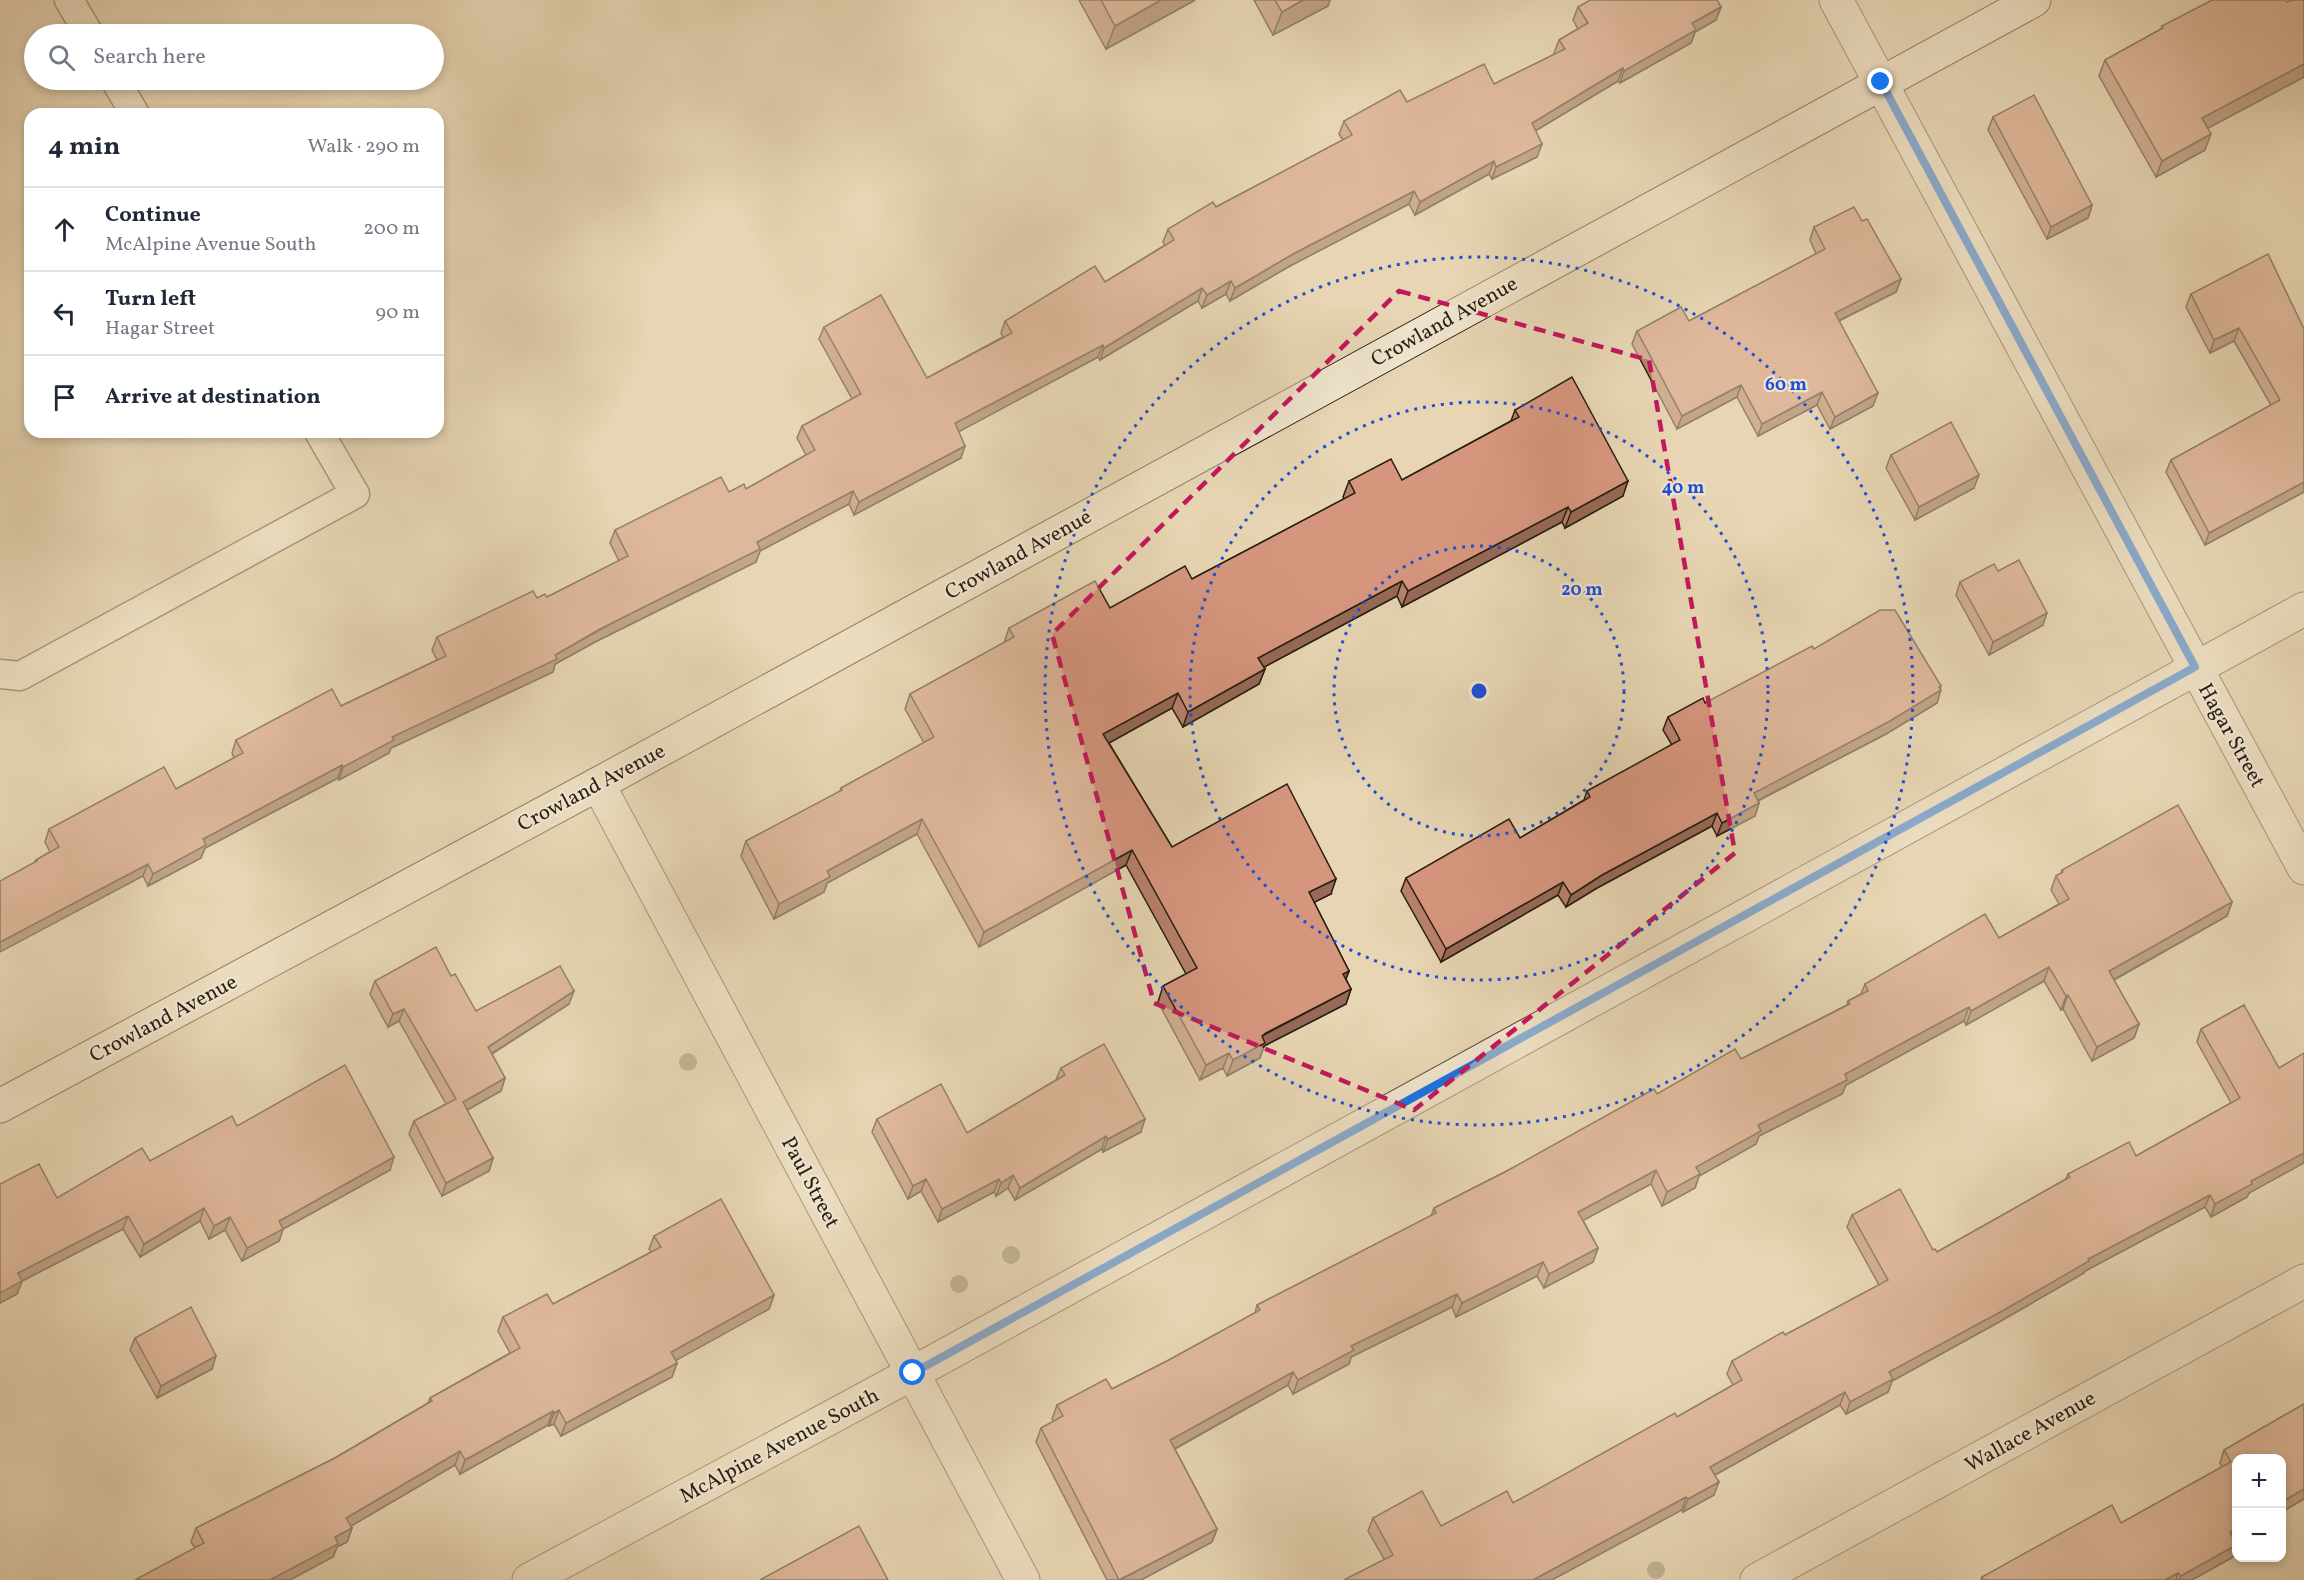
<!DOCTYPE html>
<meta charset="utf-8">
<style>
:root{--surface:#fff;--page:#f6f6f7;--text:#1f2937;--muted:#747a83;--line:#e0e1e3}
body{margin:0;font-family:Vollkorn,serif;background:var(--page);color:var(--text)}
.controls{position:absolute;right:18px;bottom:18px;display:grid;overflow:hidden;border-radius:12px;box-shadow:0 3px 9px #0003}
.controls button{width:54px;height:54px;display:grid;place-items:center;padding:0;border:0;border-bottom:2px solid var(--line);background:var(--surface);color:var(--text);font:30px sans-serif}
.stop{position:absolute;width:18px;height:18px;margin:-14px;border:4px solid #1a73e8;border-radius:50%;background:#fff}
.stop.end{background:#1a73e8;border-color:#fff;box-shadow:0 2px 6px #0008}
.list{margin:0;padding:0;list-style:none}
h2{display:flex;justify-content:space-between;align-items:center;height:78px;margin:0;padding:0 24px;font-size:26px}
h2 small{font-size:20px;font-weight:400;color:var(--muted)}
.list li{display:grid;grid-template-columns:39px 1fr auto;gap:18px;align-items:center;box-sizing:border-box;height:84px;padding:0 24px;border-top:2px solid var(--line)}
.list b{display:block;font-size:22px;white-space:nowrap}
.list p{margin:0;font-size:20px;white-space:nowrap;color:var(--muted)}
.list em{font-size:20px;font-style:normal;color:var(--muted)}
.icon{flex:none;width:33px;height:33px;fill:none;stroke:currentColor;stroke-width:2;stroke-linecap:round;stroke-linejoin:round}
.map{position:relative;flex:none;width:2304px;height:1580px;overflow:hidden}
.search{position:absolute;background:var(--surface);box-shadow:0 3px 9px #0003;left:24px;top:24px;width:420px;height:66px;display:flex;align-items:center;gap:15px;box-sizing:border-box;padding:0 21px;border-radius:33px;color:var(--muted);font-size:22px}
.panel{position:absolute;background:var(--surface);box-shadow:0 3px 9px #0003;left:24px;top:108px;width:420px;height:330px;border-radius:18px}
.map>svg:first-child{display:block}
</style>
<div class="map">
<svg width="2304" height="1580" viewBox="0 0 2304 1580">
<rect width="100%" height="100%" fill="#e7d5b3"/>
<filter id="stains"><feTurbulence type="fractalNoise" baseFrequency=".00333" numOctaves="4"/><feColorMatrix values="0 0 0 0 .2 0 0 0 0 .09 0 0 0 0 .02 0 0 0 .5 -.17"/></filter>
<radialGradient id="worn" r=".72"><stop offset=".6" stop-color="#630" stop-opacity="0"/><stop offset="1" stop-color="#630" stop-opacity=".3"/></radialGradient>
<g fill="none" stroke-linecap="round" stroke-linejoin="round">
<g stroke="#584c3a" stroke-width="31">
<g id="lane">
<path d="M69,0L89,34"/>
<path d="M115,80L135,114"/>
<path d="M0,674L20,676L355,494L319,432"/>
</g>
</g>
<g stroke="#584c3a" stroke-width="35">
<g id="street">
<path d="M1836,0L2304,868"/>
<path d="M598,784L1023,1580"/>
<path d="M529,1580L913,1373L2304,609"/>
<path d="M1757,1580L2304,1281"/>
</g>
</g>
<g stroke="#281e12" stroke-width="35">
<path id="secondary" d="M0,1106L598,784L2034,0"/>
</g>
<use href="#lane" stroke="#efe4ce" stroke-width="28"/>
<use href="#street" stroke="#efe4ce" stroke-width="33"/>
<use href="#secondary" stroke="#efe4ce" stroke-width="33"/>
</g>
<g fill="#948b6f">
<circle cx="688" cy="1062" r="9"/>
<circle cx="1011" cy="1255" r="9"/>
<circle cx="959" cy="1284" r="9"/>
<circle cx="1656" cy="1570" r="9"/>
</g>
<g fill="#b8816c" stroke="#281e12" stroke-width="1.5">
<path d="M1079,0H1195L1106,49Z"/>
<path d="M1254,0H1330L1328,6L1273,35Z"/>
<path d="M2304,0V77L2208,128L2205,150L2156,177L2099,76L2105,60L2161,29L2162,26Z"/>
<path d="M1578,7H1721L1716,20L1695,32L1691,43L1620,83L1618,81L1535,131L1537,157L1492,179L1489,174L1415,215L1409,204L1288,267L1230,301L1226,294L1202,308L1198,301L1100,360L1098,357L959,431L961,458L854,515L849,504L760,551L756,562L595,642L555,664L553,672L391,748L389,753L339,780L338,778L205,848L201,858L148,886L143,876L35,862L36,860L50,852L45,842L49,829L176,789L234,758L232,753L236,740L341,706L437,660L432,650L437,637L537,598L547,597L619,561L610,543L615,530L729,492L746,489L806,455L797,438L802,426L852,399L819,339L824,327L927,378L1003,337L1001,333L1005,321L1105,282L1165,245L1163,242L1168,229L1216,207L1343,140L1339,134L1344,121L1407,102L1494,84L1555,54L1554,53L1559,40L1578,29L1573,20Z"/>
<path d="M1993,117L2092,205L2088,218L2047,239L1988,130Z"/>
<path d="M1862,221L1901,279L1896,292L1839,321L1873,406L1830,429L1817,405L1758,436L1737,397L1677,429L1632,344L1637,331L1689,321L1816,254L1810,240L1814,227Z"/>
<path d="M2191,294L2304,329V492L2205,545L2166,472L2171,460L2271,405L2234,341L2210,353L2186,307Z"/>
<path d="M1515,410L1623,496L1565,528L1562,522L1402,607L1397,596L1264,667L1265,669L1259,684L1183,727L1172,708L1109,743L1172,847L1331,894L1314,902L1349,971L1346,979L1351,989L1346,1004L1264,1046L1260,1058L1227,1076L1223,1068L1200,1080L1158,1002L1163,986L1186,974L1126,865L979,947L917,834L827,883L824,892L774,919L741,856L746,841L840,792L841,788L924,743L905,709L910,694L1004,643L1009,628L1110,608L1192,579L1344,499L1343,497L1349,481L1402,480L1511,421Z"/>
<path d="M1891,455L1974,488L1915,520L1886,468Z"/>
<path d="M1998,571L2043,625L1989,655L1956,595L1960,582Z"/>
<path d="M1814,649L1940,689L1937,703L1886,734L1758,801L1759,803L1755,816L1717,836L1712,826L1597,888L1566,907L1558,895L1441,962L1401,891L1406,878L1520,838L1584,800L1587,791L1672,745L1663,730L1668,717L1705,703Z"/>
<path d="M2062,870L2232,902L2227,916L2114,980L2139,1024L2134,1038L2092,1061L2063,1009L2061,1010L2044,981L1966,1025L1964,1021L1846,1085L1842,1094L1759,1136L1756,1144L1699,1176L1695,1188L1662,1206L1651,1184L1583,1220L1598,1248L1593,1262L1544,1288L1537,1276L1456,1317L1452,1307L1351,1357L1349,1364L1293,1394L1288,1385L1175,1449L1217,1529L1212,1542L1141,1580H1107L1036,1442L1041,1428L1054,1421L1052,1419L1057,1405L1112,1389L1167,1361L1255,1313L1257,1305L1431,1216L1434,1208L1657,1094L1741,1059L1847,1005L1848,1001L1861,994L1865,984L1999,938L2059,904L2051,890L2056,876L2061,873Z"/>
<path d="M451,976L476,1011L569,1004L492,1054L505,1078L501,1091L467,1110L493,1158L489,1171L442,1196L409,1134L414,1121L446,1104L399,1021L388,1027L370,994L375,981Z"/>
<path d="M2244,1005L2249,1193L2247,1197L2211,1217L2205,1207L2085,1271L2084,1273L1999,1322L1892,1381L1888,1392L1846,1414L1840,1405L1715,1475L1714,1495L1683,1512L1682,1510L1384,1559L1368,1531L1373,1518L1441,1526L1513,1503L1677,1417L1733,1385L1727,1374L1732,1361L1785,1335L1879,1285L1847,1227L1852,1215L1937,1252L2066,1179L2068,1174L2136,1156L2231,1103L2197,1042L2201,1029Z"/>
<path d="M1061,1068L1141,1132L1103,1152L1102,1149L1015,1200L1008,1188L996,1196L994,1192L938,1222L921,1191L908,1199L872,1132L877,1119L967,1133L1056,1080Z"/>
<path d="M237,1126L390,1170L283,1229L279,1241L242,1261L225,1230L209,1239L200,1221L140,1257L123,1229L22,1281L17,1294L0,1303V1184L57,1198Z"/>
<path d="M654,1236L774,1295L769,1309L675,1360L677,1363L672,1377L561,1436L554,1424L549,1426L548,1425L460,1474L455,1465L351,1526L352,1528L347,1542L337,1547L333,1557L195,1548L191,1542L196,1528L335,1458L428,1403L430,1398L510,1353L498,1331L503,1317L553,1304L651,1252L649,1249Z"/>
<path d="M135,1338L212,1369L157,1398L130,1350Z"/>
<path d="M2304,1404V1499L2282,1512L2236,1458V1538L2234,1539L2236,1543V1546L2233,1557L2192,1580H1981L1982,1577L2121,1523L2222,1467L2220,1463L2224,1450Z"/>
</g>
<g fill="#966958" stroke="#281e12" stroke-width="1.5">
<path d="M1161,0H1195L1106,49L1115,26Z"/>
<path d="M1303,0H1330L1328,6L1273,35L1282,12Z"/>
<path d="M1721,7L1716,20L1695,32L1691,43L1620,83L1624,71L1692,23Z"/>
<path d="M2304,64V77L2197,134L2202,118Z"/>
<path d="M1623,68L1618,81L1527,136L1532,123Z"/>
<path d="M2211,134L2205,150L2156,177L2162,161Z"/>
<path d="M1542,144L1537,157L1492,179L1496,167Z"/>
<path d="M1494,161L1489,174L1415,215L1420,202Z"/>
<path d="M1414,191L1409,204L1288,267L1230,301L1235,288L1293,254Z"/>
<path d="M2092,205L2088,218L2047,239L2051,227Z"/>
<path d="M1901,279L1896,292L1830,325L1835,313Z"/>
<path d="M1231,281L1226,294L1202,308L1207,295Z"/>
<path d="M1202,288L1198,301L1100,360L1104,348Z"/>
<path d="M2239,328L2234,341L2210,353L2214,340Z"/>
<path d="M1103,345L1098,357L951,436L955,423Z"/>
<path d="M1741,385L1737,397L1677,429L1682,416Z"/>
<path d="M1822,392L1817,405L1758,436L1762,424Z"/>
<path d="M1878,393L1873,406L1830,429L1835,417Z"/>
<path d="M965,446L961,458L854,515L859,502Z"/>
<path d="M1979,475L1974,488L1915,520L1919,507Z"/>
<path d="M1628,481L1623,496L1565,528L1571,512Z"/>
<path d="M2304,482V492L2205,545L2209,533Z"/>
<path d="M853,491L849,504L760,551L756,562L595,642L555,664L553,672L391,748L389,753L339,780L343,767L392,737L555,655L757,542Z"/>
<path d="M1568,507L1562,522L1402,607L1408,591Z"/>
<path d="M1402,581L1397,596L1253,673L1258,658Z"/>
<path d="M2047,613L2043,625L1989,655L1993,642Z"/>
<path d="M1265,669L1259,684L1183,727L1188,712Z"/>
<path d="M1941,686L1939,692L1941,690L1937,703L1886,734L1749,805L1754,793Z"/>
<path d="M1178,693L1172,708L1098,749L1103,734Z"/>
<path d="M342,765L338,778L205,848L201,858L148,886L153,874L203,839Z"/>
<path d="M1759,803L1755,816L1717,836L1722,823Z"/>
<path d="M1717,813L1712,826L1597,888L1566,907L1571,895L1602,875Z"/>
<path d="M922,819L917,834L827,883L824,892L774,919L779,904L827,871Z"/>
<path d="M1132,850L1126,865L979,947L984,932Z"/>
<path d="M148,864L143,876L0,952V942Z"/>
<path d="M1336,879L1331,894L1303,908L1309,892Z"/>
<path d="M1563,882L1558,895L1441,962L1446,949Z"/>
<path d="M2232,902L2227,916L2104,985L2109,971Z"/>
<path d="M2049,967L2044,981L1966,1025L1971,1011Z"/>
<path d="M1349,971L1343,986V974Z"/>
<path d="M1351,989L1346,1004L1264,1046L1260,1058L1227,1076L1233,1060L1262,1036Z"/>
<path d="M574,991L569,1004L483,1059L488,1047Z"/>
<path d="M2068,995L2063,1009L2061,1010L2066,996Z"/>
<path d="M1969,1007L1964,1021L1846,1085L1842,1094L1759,1136L1756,1144L1699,1176L1695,1188L1662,1206L1667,1192L1696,1167L1758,1125L1845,1074Z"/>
<path d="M404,1009L399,1021L388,1027L393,1014Z"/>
<path d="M2139,1024L2134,1038L2092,1061L2097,1047Z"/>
<path d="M1229,1053L1223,1068L1200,1080L1206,1065Z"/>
<path d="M505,1078L501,1091L458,1115L463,1102Z"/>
<path d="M1145,1119L1141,1132L1103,1152L1108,1139Z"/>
<path d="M1106,1136L1102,1149L1015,1200L1020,1188Z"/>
<path d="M2304,1153V1163L2249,1193L2247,1197L2211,1217L2215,1204L2251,1181Z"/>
<path d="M394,1157L390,1170L283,1229L279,1241L242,1261L247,1248L279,1221Z"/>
<path d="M493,1158L489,1171L442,1196L446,1183Z"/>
<path d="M1656,1170L1651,1184L1573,1226L1578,1212Z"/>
<path d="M1013,1175L1008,1188L996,1196L1001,1183Z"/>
<path d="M926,1179L921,1191L908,1199L913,1186Z"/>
<path d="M999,1179L994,1192L938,1222L942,1209Z"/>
<path d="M2210,1195L2205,1207L2085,1271L2084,1273L1999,1322L1892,1381L1888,1392L1846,1414L1850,1402L1889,1372L2088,1259Z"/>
<path d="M204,1208L200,1221L140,1257L144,1244Z"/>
<path d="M128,1216L123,1229L22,1281L17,1294L0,1303V1293L18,1273Z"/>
<path d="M230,1217L225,1230L209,1239L214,1226Z"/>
<path d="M1598,1248L1593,1262L1544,1288L1549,1274Z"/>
<path d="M1543,1262L1537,1276L1456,1317L1462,1303Z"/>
<path d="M1457,1294L1452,1307L1351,1357L1349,1364L1293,1394L1298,1380L1351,1346Z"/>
<path d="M774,1295L769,1309L666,1366L671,1352Z"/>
<path d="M216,1356L212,1369L157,1398L161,1386Z"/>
<path d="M677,1363L672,1377L561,1436L566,1423Z"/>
<path d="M1293,1372L1288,1385L1165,1454L1170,1440Z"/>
<path d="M1845,1392L1840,1405L1706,1480L1710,1467Z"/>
<path d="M559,1410L554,1424L549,1426L554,1413Z"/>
<path d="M553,1411L548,1425L460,1474L465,1460Z"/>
<path d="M460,1451L455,1465L341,1532L346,1518Z"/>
<path d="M1719,1482L1714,1495L1683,1512L1688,1499Z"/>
<path d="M2304,1489V1499L2282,1512V1502Z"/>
<path d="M1686,1497L1682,1510L1552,1580H1533Z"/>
<path d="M352,1528L347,1542L337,1547L333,1557L290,1580H270L335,1537Z"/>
<path d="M2236,1528V1538L2225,1544L2230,1532Z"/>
<path d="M1217,1529L1212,1542L1141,1580H1120Z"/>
<path d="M2236,1545L2233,1557L2192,1580H2179L2181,1576Z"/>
<path d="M2178,1573L2176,1580H2165Z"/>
</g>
<g fill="#d6967e" stroke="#281e12" stroke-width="1.5">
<path d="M1101,0H1161L1115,26Z"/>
<path d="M1275,0H1303L1282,12Z"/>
<path d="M1590,0H1717L1721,7L1692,23L1696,30L1624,71L1623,68L1532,123L1542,144L1496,167L1494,161L1420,202L1414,191L1293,254L1235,288L1231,281L1207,295L1202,288L1104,348L1103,345L955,423L965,446L859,502L853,491L757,542L760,549L600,629L555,655L557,659L392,737L394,740L343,767L342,765L203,839L206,845L153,874L148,864L0,942V881L37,861L36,860L59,847L49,829L164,767L176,789L243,753L236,740L332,689L341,706L446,656L437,637L533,591L537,598L545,594L547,597L628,556L615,530L721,477L729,492L744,484L746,489L815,450L802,426L861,394L824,327L881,295L927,378L1012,333L1005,321L1095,266L1105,282L1174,240L1168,229L1213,202L1216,207L1352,135L1344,121L1400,90L1407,102L1484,64L1494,84L1565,49L1559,40L1588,23L1578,7Z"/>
<path d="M2212,0H2286L2287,2L2292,0H2304V64L2202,118L2211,134L2162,161L2105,60L2163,28L2162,26Z"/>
<path d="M2034,95L2092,205L2051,227L1993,117Z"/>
<path d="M1854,207L1862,221L1867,219L1901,279L1835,313L1878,393L1835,417L1822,392L1762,424L1741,385L1682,416L1637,331L1681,307L1689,321L1825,249L1814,227Z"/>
<path d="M2268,254L2304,329V482L2209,533L2171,460L2280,400L2239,328L2214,340L2191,294Z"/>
<path d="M1572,377L1628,481L1571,512L1568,507L1408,591L1402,581L1258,658L1265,669L1188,712L1178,693L1103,734L1172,847L1287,784L1336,879L1309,892L1349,971L1343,974L1351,989L1266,1033L1262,1036L1265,1043L1233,1060L1229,1053L1206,1065L1163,986L1197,968L1132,850L984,932L922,819L827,871L830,877L779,904L746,841L842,790L841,788L934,737L910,694L1014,637L1009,628L1095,581L1110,608L1185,566L1192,579L1355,493L1349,481L1391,459L1402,480L1519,417L1515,410Z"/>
<path d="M1951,422L1979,475L1919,507L1891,455Z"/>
<path d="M2019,560L2047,613L1993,642L1960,582L1994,564L1998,571Z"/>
<path d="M1880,610H1895L1941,686L1939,687L1941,690L1890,721L1754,793L1759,803L1722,823L1717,813L1602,875L1571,895L1563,882L1446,949L1406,878L1509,819L1520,838L1590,797L1587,791L1680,740L1668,717L1703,698L1705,703L1812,646L1814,649Z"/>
<path d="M2178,805L2232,902L2109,971L2139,1024L2097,1047L2068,995L2066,996L2049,967L1971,1011L1969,1007L1845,1074L1847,1080L1758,1125L1761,1131L1696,1167L1700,1174L1667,1192L1656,1170L1578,1212L1598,1248L1549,1274L1543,1262L1462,1303L1457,1294L1351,1346L1354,1350L1298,1380L1293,1372L1170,1440L1217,1529L1119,1580L1041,1428L1063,1416L1057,1405L1106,1379L1112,1389L1167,1361L1260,1310L1257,1305L1436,1213L1434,1208L1505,1172L1654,1089L1657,1094L1735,1049L1741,1059L1850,1004L1848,1001L1868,991L1865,984L1985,914L1999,938L2069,899L2056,876L2063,872L2062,870Z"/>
<path d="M436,947L451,976L455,974L476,1011L560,966L574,991L488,1047L505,1078L463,1102L493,1158L446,1183L414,1121L456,1099L404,1009L393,1014L375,981Z"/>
<path d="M2244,1005L2279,1068L2304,1053V1153L2251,1181L2252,1184L2215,1204L2210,1195L2088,1259L2089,1261L2004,1310L1889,1372L1893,1379L1850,1402L1845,1392L1710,1467L1719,1482L1688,1499L1686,1497L1533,1580H1344L1393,1555L1373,1518L1422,1491L1441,1526L1507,1491L1513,1503L1675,1413L1677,1417L1742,1380L1732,1361L1783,1332L1785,1335L1888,1280L1852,1215L1900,1189L1933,1250L1935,1249L1937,1252L2070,1177L2068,1174L2129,1142L2136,1156L2240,1098L2201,1029Z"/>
<path d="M1104,1044L1145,1119L1108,1139L1106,1136L1020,1188L1013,1175L1001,1183L999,1179L942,1209L926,1179L913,1186L877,1119L941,1084L967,1133L1065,1075L1061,1068Z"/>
<path d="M345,1065L394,1157L279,1221L283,1229L247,1248L230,1217L214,1226L204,1208L144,1244L128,1216L18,1273L22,1281L0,1293V1184L39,1164L57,1198L142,1148L150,1161L232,1116L237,1126Z"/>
<path d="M721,1199L774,1295L671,1352L677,1363L566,1423L559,1410L554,1413L553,1411L465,1460L460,1451L346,1518L352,1528L335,1537L338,1544L270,1580H135L204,1543L196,1528L335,1458L432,1401L430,1398L520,1348L503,1317L547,1294L553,1304L661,1247L654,1236Z"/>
<path d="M191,1307L216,1356L161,1386L135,1338Z"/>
<path d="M2304,1404V1489L2282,1502V1458H2236V1528L2230,1532L2236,1545L2181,1576L2178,1573L2165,1580H1983L1982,1577L2112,1505L2121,1523L2231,1462L2224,1450Z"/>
<path d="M859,1526L888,1580H760Z"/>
</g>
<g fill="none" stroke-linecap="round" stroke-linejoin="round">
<path stroke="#1a73e8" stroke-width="8" d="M913,1373L2195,667L1881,82"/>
</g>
<path d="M0 0H2304V1580H0ZM1399,291L1649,360L1735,853L1414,1110L1154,1003L1052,634Z" fill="#e7d5b3" fill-opacity=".55" fill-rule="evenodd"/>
<path fill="none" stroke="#c2185b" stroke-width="4.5" stroke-dasharray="12 8" stroke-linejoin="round" d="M1399,291L1649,360L1735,853L1414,1110L1154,1003L1052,634Z"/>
<g fill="none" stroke="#1d4ed8" stroke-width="3" stroke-dasharray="3 6">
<circle cx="1479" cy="691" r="145"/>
<circle cx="1479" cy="691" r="289"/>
<circle cx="1479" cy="691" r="434"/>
</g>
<g text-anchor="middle" stroke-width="4.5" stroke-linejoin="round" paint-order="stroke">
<g font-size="21" fill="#281e12" stroke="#efe4ce">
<text transform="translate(1444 321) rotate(-29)" y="7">Crowland Avenue</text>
<text transform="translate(1018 554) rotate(-29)" y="7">Crowland Avenue</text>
<text transform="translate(2232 735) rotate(61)" y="7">Hagar Street</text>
<text transform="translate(591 787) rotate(-28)" y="7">Crowland Avenue</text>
<text transform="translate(163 1018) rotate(-28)" y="7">Crowland Avenue</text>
<text transform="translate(811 1182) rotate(62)" y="7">Paul Street</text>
<text transform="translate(2030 1431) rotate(-29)" y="7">Wallace Avenue</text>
<text transform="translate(779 1445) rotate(-28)" y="7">McAlpine Avenue South</text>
</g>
</g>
<circle cx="1479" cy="691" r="9" fill="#1d4ed8" stroke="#efe4ce" stroke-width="3"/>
<g font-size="18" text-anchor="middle" font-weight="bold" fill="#1d4ed8" stroke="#efe4ce" stroke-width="4.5" stroke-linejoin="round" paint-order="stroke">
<text x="1786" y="390">60 m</text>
<text x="1683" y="493">40 m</text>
<text x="1582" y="595">20 m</text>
</g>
<rect width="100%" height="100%" filter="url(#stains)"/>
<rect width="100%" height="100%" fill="url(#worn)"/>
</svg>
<div class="controls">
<button>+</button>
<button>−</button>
</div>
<div class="stop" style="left:913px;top:1373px"></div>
<div class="stop end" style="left:1881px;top:82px"></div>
<div class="search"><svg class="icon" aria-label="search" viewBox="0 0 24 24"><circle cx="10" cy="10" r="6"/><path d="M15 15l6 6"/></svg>Search here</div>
<section class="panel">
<h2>4 min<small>Walk · 290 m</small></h2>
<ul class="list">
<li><svg class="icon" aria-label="ahead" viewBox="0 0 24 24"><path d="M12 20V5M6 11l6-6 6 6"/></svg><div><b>Continue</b><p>McAlpine Avenue South</p></div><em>200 m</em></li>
<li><svg class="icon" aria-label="left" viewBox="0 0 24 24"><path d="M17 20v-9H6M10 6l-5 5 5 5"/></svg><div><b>Turn left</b><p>Hagar Street</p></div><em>90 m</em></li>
<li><svg class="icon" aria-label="arrive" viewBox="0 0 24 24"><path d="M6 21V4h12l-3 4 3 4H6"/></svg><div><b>Arrive at destination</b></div></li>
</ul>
</section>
</div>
